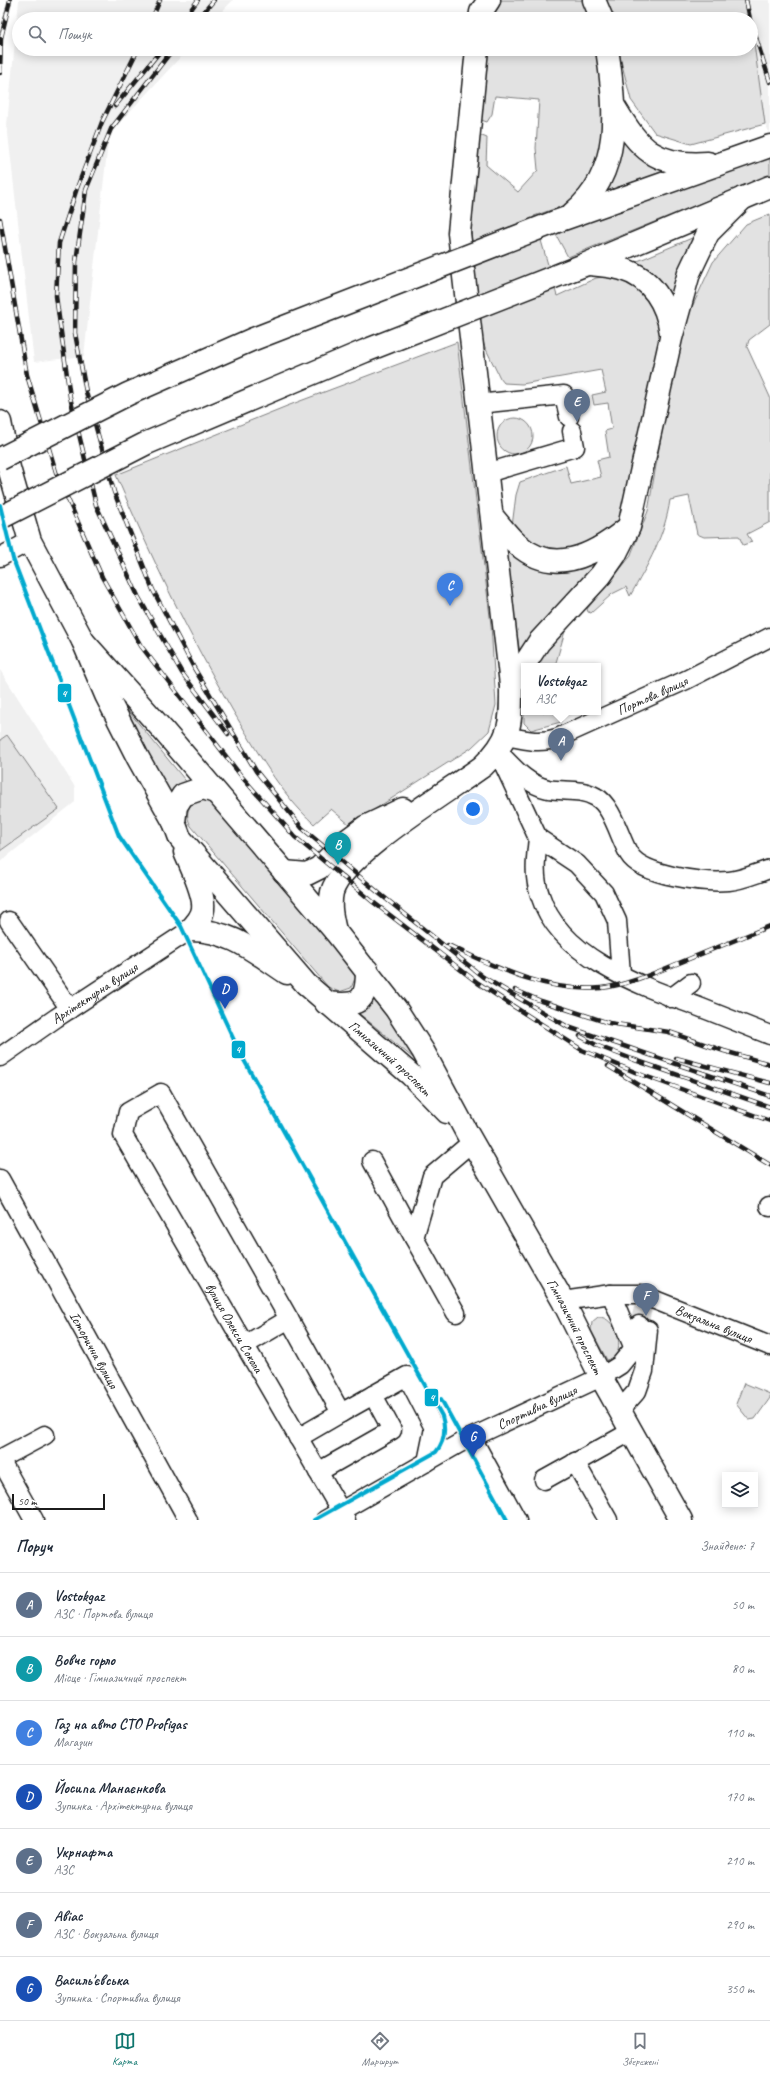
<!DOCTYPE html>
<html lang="uk">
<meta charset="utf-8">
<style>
:root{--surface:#fff;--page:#f2f2f3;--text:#1f2937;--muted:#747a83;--line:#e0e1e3;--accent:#0f766e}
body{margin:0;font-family:Caveat,sans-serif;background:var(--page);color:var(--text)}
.controls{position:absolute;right:12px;bottom:12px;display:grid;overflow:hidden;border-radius:0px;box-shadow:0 2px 10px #0003}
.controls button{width:36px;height:36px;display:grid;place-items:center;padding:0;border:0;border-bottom:1px solid var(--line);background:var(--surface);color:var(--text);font:20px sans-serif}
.scale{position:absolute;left:12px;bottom:10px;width:93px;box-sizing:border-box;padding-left:4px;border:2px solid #1c1c1c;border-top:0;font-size:11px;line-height:14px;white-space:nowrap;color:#1c1c1c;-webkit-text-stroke:3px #fff;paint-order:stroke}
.you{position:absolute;left:473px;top:809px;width:14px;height:14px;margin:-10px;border:3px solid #fff;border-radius:50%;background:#1a73e8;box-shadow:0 0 0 6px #1a73e833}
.badge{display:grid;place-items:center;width:26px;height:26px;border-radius:50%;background:var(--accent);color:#fff;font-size:13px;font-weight:700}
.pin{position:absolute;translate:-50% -33px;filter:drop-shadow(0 1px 2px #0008)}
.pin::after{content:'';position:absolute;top:21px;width:14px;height:12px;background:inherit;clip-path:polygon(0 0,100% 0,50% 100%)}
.popup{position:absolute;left:521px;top:663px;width:80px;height:52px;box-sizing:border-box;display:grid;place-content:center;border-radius:0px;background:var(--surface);filter:drop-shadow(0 1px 3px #0005);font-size:13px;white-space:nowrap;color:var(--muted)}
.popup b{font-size:15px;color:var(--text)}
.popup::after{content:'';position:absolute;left:50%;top:100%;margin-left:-8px;border:8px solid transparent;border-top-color:var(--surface)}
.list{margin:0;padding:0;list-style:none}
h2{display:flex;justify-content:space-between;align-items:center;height:52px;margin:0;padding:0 16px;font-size:17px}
h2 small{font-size:13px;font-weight:400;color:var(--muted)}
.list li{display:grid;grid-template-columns:26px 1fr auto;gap:12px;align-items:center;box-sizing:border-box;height:64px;padding:0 16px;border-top:1px solid var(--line)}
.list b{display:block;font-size:15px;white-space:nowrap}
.list p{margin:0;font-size:13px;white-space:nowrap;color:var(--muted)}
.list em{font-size:13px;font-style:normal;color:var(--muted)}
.icon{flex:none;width:22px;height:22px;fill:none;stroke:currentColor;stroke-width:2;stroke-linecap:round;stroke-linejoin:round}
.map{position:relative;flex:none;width:770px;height:1520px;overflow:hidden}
.search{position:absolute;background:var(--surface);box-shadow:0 2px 10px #0003;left:12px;right:12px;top:12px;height:44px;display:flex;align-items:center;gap:10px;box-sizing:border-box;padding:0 14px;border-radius:22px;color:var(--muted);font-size:15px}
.sheet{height:500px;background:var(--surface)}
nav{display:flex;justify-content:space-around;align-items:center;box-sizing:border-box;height:56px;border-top:1px solid var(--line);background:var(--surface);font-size:11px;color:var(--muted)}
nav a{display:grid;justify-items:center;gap:2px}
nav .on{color:var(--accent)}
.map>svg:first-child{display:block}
</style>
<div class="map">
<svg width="770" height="1520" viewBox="0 0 770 1520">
<rect width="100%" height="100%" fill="#fff"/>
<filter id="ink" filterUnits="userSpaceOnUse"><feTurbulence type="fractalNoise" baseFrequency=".025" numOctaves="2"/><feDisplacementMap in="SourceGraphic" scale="8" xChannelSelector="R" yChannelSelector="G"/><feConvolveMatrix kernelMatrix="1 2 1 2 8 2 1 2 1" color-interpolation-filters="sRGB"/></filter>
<g filter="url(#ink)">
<g fill="#f0f0f0">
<path d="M19,0H233L215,19H19V49H188L109,134L84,356L34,362L7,125Z"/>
<path d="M722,0H770V133L732,67L751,49V19Z"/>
<path d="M0,670L75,787V802L0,862Z"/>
</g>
<g fill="#e2e2e2" stroke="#7f7f7f">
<path d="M498,0H586L595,19H492Z"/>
<path d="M607,0H748L765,124L691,144L655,133L631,100L618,49H751V19H611Z"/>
<path d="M486,49H599L606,126L600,165L578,198L565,205L534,216L557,296L596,278L608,276L637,284L663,324L623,519L577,553L534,547L512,526L516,495L520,482L566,466L571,484L601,477L597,460L609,457L605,431L612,429L608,403L594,405L592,395L606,392L601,370L522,384L504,383L500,378L484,345L478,318L471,231L477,138L482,136L487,138L486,165L518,192L538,170L536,148L539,100L495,96L492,114L487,122L481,120Z"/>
<path d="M619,125L675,168L598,194Z"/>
<path d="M770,158V175L568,257L555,233Z"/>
<path d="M770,214V324L749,340L747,347L770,397V522L747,534L752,542L743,545L739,536L704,537L697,534L689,496L670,500C665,535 648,565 630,596L626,587L612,594L591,613L588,612L587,609L630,557L648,511L679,335L713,262L746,224Z"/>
<path d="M699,235L673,304L633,263Z"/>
<path d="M457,342L491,625L496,705L489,731L471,748L350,825L331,809L314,824C279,792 257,751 233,711C188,634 151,557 116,475L287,406Z"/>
<circle cx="515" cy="436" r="18"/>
<path d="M504,541L514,550L605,555L520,655Z"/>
<path d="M565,631L555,666H532L559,632Z"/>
<path d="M524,698V712H562L561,722L531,730L524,723Z"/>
<path d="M126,708L189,785L170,797Z"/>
<path d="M7,735L59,809L0,851V740Z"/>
<path d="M198,799L210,800L352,965L356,976L351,988L339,992L328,987L191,826C185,815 187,806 198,799Z"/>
<path d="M376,995L418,1062L356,1011L368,1007Z"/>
<path d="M598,1317C616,1316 627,1351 611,1360H607L591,1330L592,1322Z"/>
<path d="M744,1383L770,1394V1398L755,1419L749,1420L736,1404Z"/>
</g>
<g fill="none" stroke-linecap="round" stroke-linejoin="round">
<path stroke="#ddd" stroke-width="18" stroke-dasharray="18 9" stroke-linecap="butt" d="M639,1325L643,1308"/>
<g stroke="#1c1c1c" stroke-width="21">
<g id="minor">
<path d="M478,404L564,395L569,417"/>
<path d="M487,473L575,447L572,431"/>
<path d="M0,557L30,541"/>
<path id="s1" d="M506,736C525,740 539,744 557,738L686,680L770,637"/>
<path d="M498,752C513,767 526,784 548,789C565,792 580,788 596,797C612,805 620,839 629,854C642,876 705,883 729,881C742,880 757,873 770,869"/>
<path d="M504,765L538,838L577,864L604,893L617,921L621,974"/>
<path d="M538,838C536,857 533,876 540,895C559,956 636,984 691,1004C718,1014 744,1025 770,1035"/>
<path d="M9,921L70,1009"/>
<path d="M671,998L691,983"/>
<path id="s2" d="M0,1057L56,1018L190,930"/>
<path d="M372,1161L414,1238L432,1176L472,1142"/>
<path id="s3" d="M0,1179L188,1520"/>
<path d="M769,1206L770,1207"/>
<path d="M414,1238L456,1313"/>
<path d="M611,1294L635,1351"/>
<path id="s4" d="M563,1301L611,1294H640L770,1346"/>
<path d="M289,1319L341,1413L298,1438"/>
<path id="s5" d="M245,1345L289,1319L161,1093L128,1112L123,1135L346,1520"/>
<path d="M620,1410L637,1391L644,1371L648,1330"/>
<path d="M341,1413L407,1376L434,1428L427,1462"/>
<path d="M472,1438L517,1520"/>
<path d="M575,1462L608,1520"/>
<path d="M318,1472L392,1430L373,1395"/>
<path d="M544,1480L632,1431"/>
<path d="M34,1520L0,1459L45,1435"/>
<path id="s6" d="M325,1520L460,1443L601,1377L620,1365L634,1348L639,1325"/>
</g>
</g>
<g stroke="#1c1c1c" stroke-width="25">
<g id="major">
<path d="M594,0L602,19"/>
<path d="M480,19L481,12L489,0"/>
<path d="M615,108C640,150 656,167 708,163"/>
<path d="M573,213C623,173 616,106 607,49"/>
<path d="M555,222L770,146"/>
<path d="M588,264C599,265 611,266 622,269C652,278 667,304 671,333"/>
<path d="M584,265L770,187"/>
<path id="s7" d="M0,422L9,468L30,541L83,641L106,695L138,758L174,822L180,838L306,984L411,1075L447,1112"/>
<path d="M492,516C500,525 508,536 517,544C553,576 593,556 625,530"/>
<path id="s8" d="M83,641L162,729L335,931L396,1009L423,1051L467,1133L563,1301L601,1377L681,1520"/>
<path d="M511,685L539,642L601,575L615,555L629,527L671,338L689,273L708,233L743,198"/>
<path d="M174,822L176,806L183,795L203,788L215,792"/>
<path d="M185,852C191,867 205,894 203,909C202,918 196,924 190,930"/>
<path d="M284,872L307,874L319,868L346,841L365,827L403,809"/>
<path d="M190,930C231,930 255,952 287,973"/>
<path d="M335,931C332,918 329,906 332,892C343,854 449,791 483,766C512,738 511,723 511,685L459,233L477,49"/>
<path d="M326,1003C357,1006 367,1005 367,970"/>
</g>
</g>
<use href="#minor" stroke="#fff" stroke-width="18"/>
<use href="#major" stroke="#fff" stroke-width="22"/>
<g stroke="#1c1c1c" stroke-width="4.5">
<g id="rail">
<path d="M746,0L750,19"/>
<path d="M152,19L160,0"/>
<path d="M184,19L198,0"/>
<path d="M198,19L214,0"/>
<path d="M751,22L770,82"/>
<path d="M138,49L102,122L77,188L59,243L56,296L70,397L96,505L138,596L182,673L228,734"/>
<path d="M173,49L111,129L86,190L76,262L75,333L86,392L114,492L153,590L194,668L256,771L302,828L380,894L483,977L568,1027L770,1096"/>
<path d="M0,73L1,38L10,0"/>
<path d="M115,106L162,49"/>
<path d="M0,219L27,375L56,472L102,577L141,646L242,777L295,837L373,902L478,983L513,1006L582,1050L642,1075L770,1121"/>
<path d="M448,945C495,967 547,993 601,988C624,986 652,974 674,965C706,952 738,939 770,926"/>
<path d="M515,990L541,1001L609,1023L669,1032L724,1051L770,1064"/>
<path d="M580,1036L598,1046L632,1059L770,1107"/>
<path d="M676,1058L770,1083"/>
<path d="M608,1066L770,1165"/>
</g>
</g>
<use href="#rail" stroke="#fff" stroke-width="3" stroke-dasharray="9" stroke-linecap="butt"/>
<g stroke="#1c1c1c" stroke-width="25" stroke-linecap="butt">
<g id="major-bridge">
<path d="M0,459L128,394L251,340L555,222"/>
<path d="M0,518L147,443L365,351L584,265"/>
</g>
</g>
<use href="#major-bridge" stroke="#fff" stroke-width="22"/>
<g stroke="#fff" stroke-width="7">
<g id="tram-1">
<path d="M0,505L13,559L119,836L181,926L240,1053L442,1416C446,1429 445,1441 436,1452L314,1520"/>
<path d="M441,1399L507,1520"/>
</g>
</g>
<use href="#tram-1" stroke="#00a9ce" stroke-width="4"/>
</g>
</g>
<g text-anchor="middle" stroke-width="4" stroke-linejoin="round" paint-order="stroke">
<g font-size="14" fill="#1c1c1c" stroke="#fff">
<text dy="5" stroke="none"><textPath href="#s1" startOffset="156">Портова вулиця</textPath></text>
<text dy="5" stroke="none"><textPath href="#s2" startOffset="114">Архітектурна вулиця</textPath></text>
<text dy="5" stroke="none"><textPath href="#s7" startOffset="761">Гімназичний проспект</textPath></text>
<text dy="5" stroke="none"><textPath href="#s4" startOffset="157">Вокзальна вулиця</textPath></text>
<text dy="5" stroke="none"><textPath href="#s8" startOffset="848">Гімназичний проспект</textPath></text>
<text dy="5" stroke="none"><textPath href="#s5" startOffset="595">вулиця Олекси Сокола</textPath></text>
<text dy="5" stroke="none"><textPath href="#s3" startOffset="195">Історична вулиця</textPath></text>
<text dy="5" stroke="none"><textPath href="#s6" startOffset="240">Спортивна вулиця</textPath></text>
</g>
</g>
<g stroke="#fff" stroke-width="1.5">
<rect x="57" y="683" width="15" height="20" rx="4" fill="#00a9ce"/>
<rect x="231" y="1040" width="15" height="19" rx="4" fill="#00a9ce"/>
<rect x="424" y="1388" width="15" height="19" rx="4" fill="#00a9ce"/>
</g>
<g font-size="11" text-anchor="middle" font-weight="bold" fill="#fff">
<text x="64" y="697">4</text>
<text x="238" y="1053">4</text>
<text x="432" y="1401">4</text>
</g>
</svg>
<div class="controls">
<button><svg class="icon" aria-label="layers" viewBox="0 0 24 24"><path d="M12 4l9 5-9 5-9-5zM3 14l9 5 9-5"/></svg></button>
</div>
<div class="scale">50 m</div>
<div class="you"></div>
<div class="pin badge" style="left:561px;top:761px;background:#5c6f8a">A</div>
<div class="popup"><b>Vostokgaz</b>АЗС</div>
<div class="pin badge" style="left:338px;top:865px;background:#0f9aa8">B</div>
<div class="pin badge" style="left:450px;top:606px;background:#3f7fe0">C</div>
<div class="pin badge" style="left:225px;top:1009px;background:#1a4fb4">D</div>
<div class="pin badge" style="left:577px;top:422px;background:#5c6f8a">E</div>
<div class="pin badge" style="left:646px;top:1316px;background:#5c6f8a">F</div>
<div class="pin badge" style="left:473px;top:1457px;background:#1a4fb4">G</div>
<div class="search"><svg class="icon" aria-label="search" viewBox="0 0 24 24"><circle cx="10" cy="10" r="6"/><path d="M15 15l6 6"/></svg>Пошук</div>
</div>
<section class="sheet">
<h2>Поруч<small>Знайдено: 7</small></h2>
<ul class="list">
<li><span class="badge" style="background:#5c6f8a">A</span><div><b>Vostokgaz</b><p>АЗС · Портова вулиця</p></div><em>50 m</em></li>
<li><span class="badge" style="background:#0f9aa8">B</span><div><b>Вовче горло</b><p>Місце · Гімназичний проспект</p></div><em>80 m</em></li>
<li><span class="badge" style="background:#3f7fe0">C</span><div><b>Газ на авто СТО Profigas</b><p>Магазин</p></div><em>110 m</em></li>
<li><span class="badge" style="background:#1a4fb4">D</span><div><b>Йосипа Манаєнкова</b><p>Зупинка · Архітектурна вулиця</p></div><em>170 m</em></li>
<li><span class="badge" style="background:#5c6f8a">E</span><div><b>Укрнафта</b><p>АЗС</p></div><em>210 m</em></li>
<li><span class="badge" style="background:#5c6f8a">F</span><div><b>Авіас</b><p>АЗС · Вокзальна вулиця</p></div><em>290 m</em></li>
<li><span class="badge" style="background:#1a4fb4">G</span><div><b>Василь'євська</b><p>Зупинка · Спортивна вулиця</p></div><em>350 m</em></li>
</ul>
</section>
<nav>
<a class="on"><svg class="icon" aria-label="map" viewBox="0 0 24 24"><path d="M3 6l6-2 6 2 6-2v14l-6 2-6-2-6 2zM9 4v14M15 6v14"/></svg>Карта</a>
<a><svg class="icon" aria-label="directions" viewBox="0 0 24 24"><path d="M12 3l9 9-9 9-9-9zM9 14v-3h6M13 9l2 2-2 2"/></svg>Маршрут</a>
<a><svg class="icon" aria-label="saved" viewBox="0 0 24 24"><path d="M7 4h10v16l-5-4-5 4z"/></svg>Збережені</a>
</nav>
